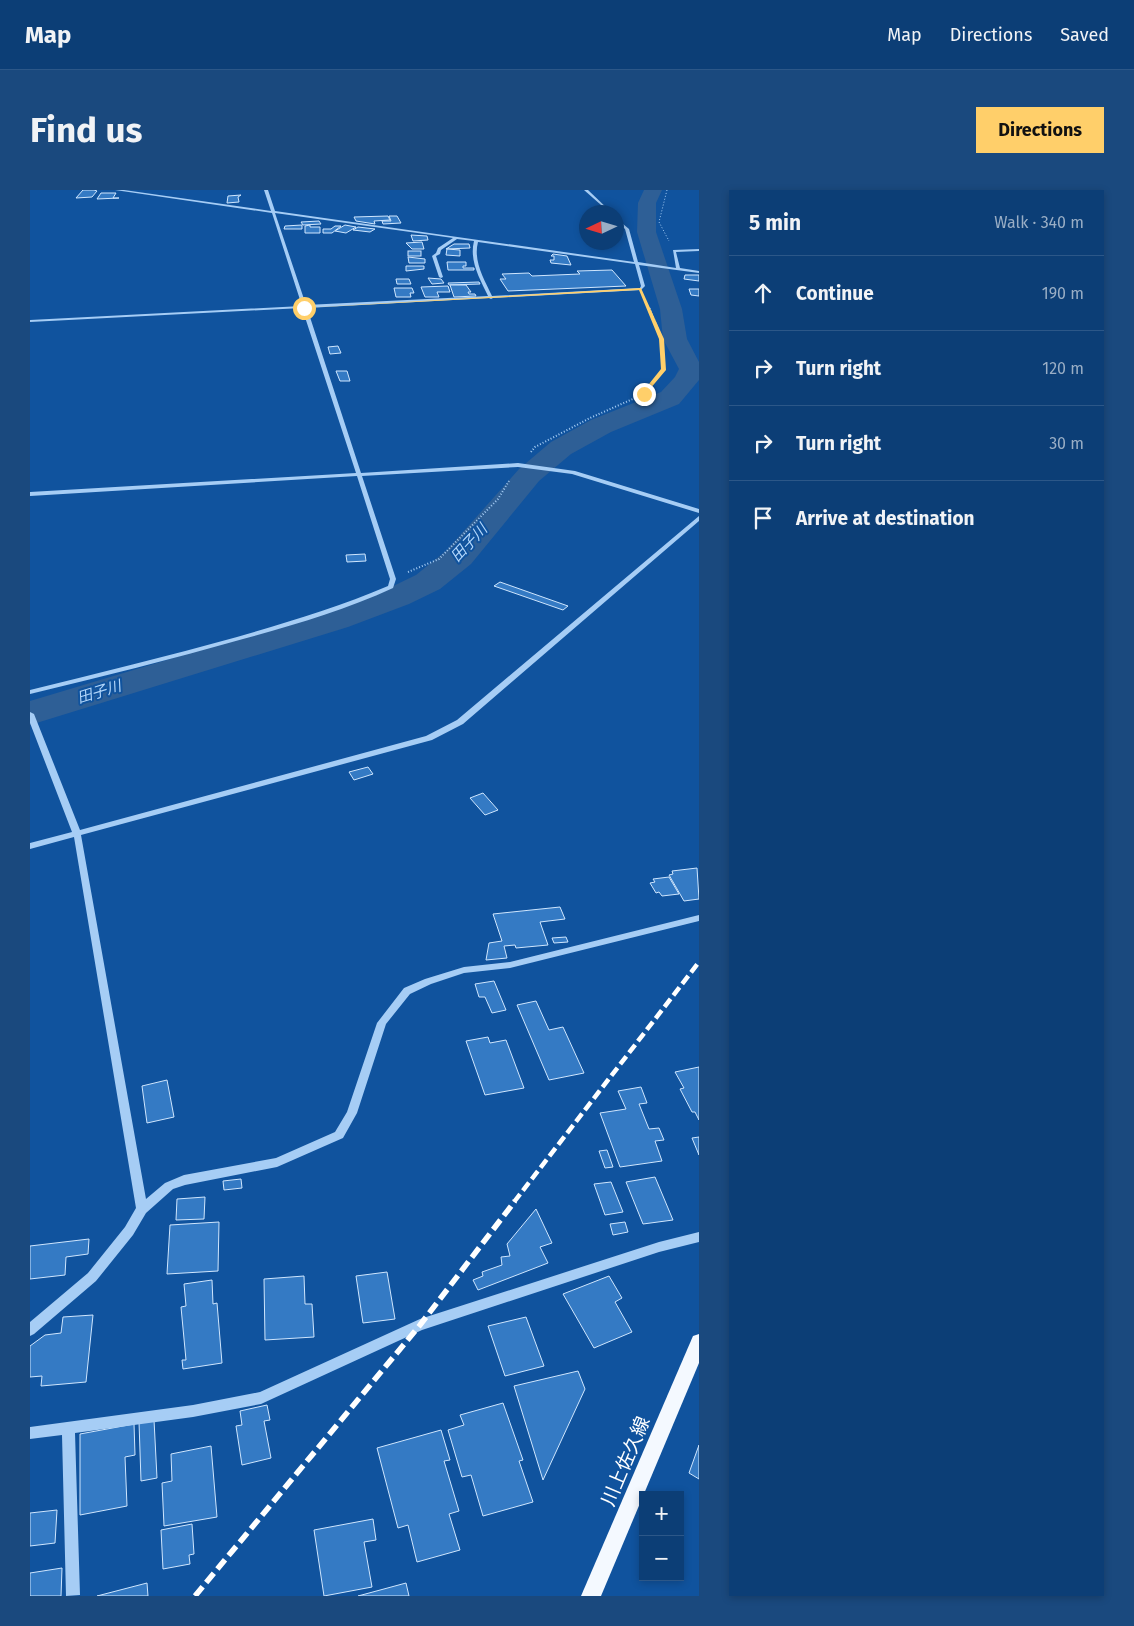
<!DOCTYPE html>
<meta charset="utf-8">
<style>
:root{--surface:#0c3e76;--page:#1a497e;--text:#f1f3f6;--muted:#9aaec5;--line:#2c5788;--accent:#ffcf6a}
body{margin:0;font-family:"Fira Sans","Noto Sans JP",sans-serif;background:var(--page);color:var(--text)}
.controls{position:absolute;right:15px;bottom:15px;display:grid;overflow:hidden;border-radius:0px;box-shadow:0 2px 8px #0003}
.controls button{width:45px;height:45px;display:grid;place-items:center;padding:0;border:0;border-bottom:1px solid var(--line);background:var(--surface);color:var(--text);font:25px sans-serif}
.compass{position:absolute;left:549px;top:15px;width:45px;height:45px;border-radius:50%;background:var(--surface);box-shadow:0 2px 8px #0003;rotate:266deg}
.stop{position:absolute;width:15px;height:15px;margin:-11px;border:4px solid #ffcf6a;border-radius:50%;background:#fff}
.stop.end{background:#ffcf6a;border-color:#fff;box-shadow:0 1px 5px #0008}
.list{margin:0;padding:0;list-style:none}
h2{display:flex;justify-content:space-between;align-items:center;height:65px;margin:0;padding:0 20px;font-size:21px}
h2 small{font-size:16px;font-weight:400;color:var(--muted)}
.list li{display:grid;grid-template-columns:32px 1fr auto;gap:15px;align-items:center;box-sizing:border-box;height:75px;padding:0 20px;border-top:1px solid var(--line)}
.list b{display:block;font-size:19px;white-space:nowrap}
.list em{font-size:16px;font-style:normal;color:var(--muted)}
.icon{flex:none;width:28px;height:28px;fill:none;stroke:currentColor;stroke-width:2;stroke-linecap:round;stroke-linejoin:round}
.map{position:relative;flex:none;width:669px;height:1406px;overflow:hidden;border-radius:0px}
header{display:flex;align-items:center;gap:30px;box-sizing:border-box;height:70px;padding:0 25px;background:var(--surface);border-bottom:1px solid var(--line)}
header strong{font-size:24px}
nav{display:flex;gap:28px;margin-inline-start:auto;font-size:18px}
.intro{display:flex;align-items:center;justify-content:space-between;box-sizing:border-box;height:120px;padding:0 30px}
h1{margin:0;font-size:35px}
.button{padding:12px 22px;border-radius:0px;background:var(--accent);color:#111;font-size:18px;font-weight:700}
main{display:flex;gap:30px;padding:0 30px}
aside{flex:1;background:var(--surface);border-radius:0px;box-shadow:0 2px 8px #0003}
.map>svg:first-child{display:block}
</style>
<header>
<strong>Map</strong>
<nav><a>Map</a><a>Directions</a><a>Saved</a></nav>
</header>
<div class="intro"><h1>Find us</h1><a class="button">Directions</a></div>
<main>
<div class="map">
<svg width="669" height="1406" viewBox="0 0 669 1406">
<rect width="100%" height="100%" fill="#10539e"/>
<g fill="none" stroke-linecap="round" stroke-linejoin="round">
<path fill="#2e5f96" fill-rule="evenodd" d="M614,0H632L626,13V42L652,119L657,149L669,172V190L649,214L581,242L541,264L509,291L441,374L410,399L379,414L318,437L0,535V511L294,423L355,400L386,385L417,360L489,279L521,252L561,230L631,202L645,187L649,179L633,149L630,119L607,42L608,13Z"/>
</g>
<g fill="#347ac4" stroke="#cfe6fe">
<path d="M53,0H64L67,1L62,7L46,8Z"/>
<path d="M71,3H86L83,8H89L67,9Z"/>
<path d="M211,5L208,7L209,12L197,13L198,6Z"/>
<path d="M358,26L360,30L344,31L345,34L326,31L324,27Z"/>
<path d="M359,26H367L371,33L353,34L352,31H361Z"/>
<path d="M289,31L291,34L273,35L271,32Z"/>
<path d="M272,35V39H254L255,36Z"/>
<path d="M280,35V37H290V43H275V36Z"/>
<path d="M315,35L326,37L316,43L305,41Z"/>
<path d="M305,36H311L302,43H293V39H301Z"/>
<path d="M328,37L345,39L340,42L323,40Z"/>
<path d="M381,45L397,46L398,50L383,51Z"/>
<path d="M392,52L394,59H382L376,53Z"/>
<path d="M424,54H439L440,58L416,59Z"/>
<path d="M417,59L430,60V66L416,65Z"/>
<rect x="378" y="61" width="13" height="5"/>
<path d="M523,64L537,66L541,75L521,73L520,70H524V66H521Z"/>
<path d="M378,67L395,69V73H379Z"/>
<path d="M417,72H436V76H433V78H444V80H418Z"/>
<path d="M376,76H394V79L376,81Z"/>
<path d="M582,80L596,96L478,101L470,89H476L472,84L499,83L502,86L550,84L547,81Z"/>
<path d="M655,85H669V91L654,89Z"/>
<path d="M398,88L411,89L414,93L402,94Z"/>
<path d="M366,89H379L381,94H367Z"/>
<path d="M449,92L450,94L419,95L418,93Z"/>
<path d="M420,95H436L441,102H438L439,104H445L446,106L424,107Z"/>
<path d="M418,96L420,102H407L409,107H395L391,97Z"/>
<path d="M364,98H382L384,103H380L381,107H366Z"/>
<path d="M659,99H669V106L661,105Z"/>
<path d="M308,156L311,163L300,164L298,157Z"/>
<path d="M306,181H317L320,191H310Z"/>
<path d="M335,364L336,371L317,372L316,365Z"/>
<path d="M470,392L538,416L533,420L464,396Z"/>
<path d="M338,577L343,584L324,590L319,582Z"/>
<path d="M453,603L468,620L455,625L440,608Z"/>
<path d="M667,678L669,709L654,711L639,685L643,684L642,681Z"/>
<path d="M639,687L649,704L632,706L629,702L626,703L620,693L625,692L623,689Z"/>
<path d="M530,717L535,729L510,732L518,755L486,758L485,755L474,756L477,768L456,770L459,753L472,751L463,724Z"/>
<path d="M536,747L538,752L524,753L522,748Z"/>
<path d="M464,791L476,820L462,823L455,807H449L445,794Z"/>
<path d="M506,811L519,840L533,837L554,883L519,890L487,815Z"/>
<path d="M458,847L460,853L476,850L494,898L455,905L436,851Z"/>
<path d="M669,877V930L665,922H662L650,899L654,898L645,882Z"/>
<path d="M137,890L144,927L117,933L112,896Z"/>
<path d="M611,897L617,913L609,914L619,939L629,938L634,950L625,951L632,971L590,977L570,923L596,919L588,901Z"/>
<path d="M669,947V965L662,948Z"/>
<path d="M577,960L583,977L575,978L569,961Z"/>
<path d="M625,987L643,1030L613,1034L596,992Z"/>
<path d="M211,989L212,998L194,1000L193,991Z"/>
<path d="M581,992L593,1022L575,1025L564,994Z"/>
<path d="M175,1007L174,1029L146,1030L147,1009Z"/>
<path d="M506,1019L522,1053L510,1057L518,1073L448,1100L443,1090L453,1086L452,1082L472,1075L471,1067L480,1066L477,1054Z"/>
<path d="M189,1032L188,1081L137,1084L140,1035Z"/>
<path d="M595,1032L598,1042L583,1045L580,1034Z"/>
<path d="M59,1049L58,1064L36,1067L35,1085L0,1089V1056Z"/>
<path d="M357,1082L365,1129L333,1133L326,1086Z"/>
<path d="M274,1086L275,1114H282L284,1147L235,1150L234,1089Z"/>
<path d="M579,1086L592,1108L585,1112L602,1142L564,1158L533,1104Z"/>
<path d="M182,1090L183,1114L187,1113L192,1173L153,1179L152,1170H156L151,1117L156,1116L154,1094Z"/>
<path d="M63,1125L56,1192L11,1196L12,1186L0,1187V1156L15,1145L31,1143L33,1127Z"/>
<path d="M496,1127L514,1176L475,1186L458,1136Z"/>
<path d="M548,1181L555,1199L513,1290L484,1196Z"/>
<path d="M473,1213L493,1270L489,1271L503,1312L453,1326L441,1285L432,1287L418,1240L434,1235L430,1225Z"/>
<path d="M237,1215L240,1230L234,1231L241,1268L212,1275L206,1236L212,1235L210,1221Z"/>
<path d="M124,1230L127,1288L111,1291L109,1232Z"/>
<path d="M104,1234L105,1265L95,1267L97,1316L50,1325V1244Z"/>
<path d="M411,1240L420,1270L414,1271L429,1321L419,1324L430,1360L387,1372L378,1335L368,1338L347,1258Z"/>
<path d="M669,1255V1289L659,1283Z"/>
<path d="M181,1256L187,1327L134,1336L132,1293L142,1291L141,1264Z"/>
<path d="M27,1320L25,1353L0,1356V1323Z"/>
<path d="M343,1329L346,1350L334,1352L342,1397L294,1406L284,1340Z"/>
<path d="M162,1334L164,1364L159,1365L160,1374L133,1379L131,1340Z"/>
<path d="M32,1378L31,1406H0V1383Z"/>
<path d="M117,1393L118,1406H67Z"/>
<path d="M376,1393L379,1406H328Z"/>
</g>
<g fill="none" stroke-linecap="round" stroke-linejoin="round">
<g stroke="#a6cdf5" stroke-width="1" stroke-dasharray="1 2" stroke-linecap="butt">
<path d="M637,0L629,32L639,51"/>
<path d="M616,111L619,118"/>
</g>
<g stroke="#a6cdf5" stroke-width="2" stroke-dasharray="1 2" stroke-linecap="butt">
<path d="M501,262L505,257L560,228L614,204L634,179L632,149L619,117"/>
<path d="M378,382L409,369L468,309L479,291"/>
</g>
<g fill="#a6cdf5" fill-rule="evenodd">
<path d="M85,0H94L241,21L234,0H238L245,21L604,72L595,39L586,31V28L599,39L608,72L646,78L643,60L669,59V61L646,62L650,78L669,81V83L609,75L615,96L611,100L463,108L461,109L459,108L277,118L331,283L488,273L545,281L669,319V323L542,284L488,277L332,286L366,389L363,398C315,420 264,435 213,449C142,469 71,487 0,504V500C69,483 138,466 207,447C258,432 309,417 358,396L360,389L327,286L0,306V302L326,283L272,118L0,132V130L272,116L242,23ZM245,23L423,48L408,58L406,63L402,66L409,87L411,88L413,87L406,66L410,64L411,60L427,49L444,51C439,71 450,89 458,106L276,115ZM448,52L605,74L611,96L610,98L462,106C454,89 443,71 448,52Z"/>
<path d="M554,0H558L581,22H579Z"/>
<path d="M669,326V331L433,534L402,550L51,645L116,1009L135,993L154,985L246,968L305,942L317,922L347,833L374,798L395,789L434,777L480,772L669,725V731L480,778L434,783L401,794L380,804L356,834L327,923L313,948L247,977L155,995L143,999L116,1023L103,1045L66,1091L4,1144L0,1146V1132L58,1083L95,1037L106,1018L44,647L0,659V653L42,642L0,533V522L4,524L50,640L396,546L427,530Z"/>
<path d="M669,1042V1052L629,1062L392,1140L231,1214L163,1227L45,1243L50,1405L36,1406L32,1245L0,1249V1237L163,1215L230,1202L390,1129L629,1052Z"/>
</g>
<path fill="#f4f9ff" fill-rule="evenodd" d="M669,1144V1173L571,1406H551L663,1146Z"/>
<path stroke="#fff" stroke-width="4.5" stroke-dasharray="10 4.5" stroke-linecap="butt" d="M484,1012L669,772"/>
<path stroke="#fff" stroke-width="5.5" stroke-dasharray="12 5.5" stroke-linecap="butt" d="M165,1406L390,1135L485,1011"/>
</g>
<path fill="#ffcf6a" d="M611,98L634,149L636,180L614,206L611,204L631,179L629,149L609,100L272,118Z"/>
<g text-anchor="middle" stroke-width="4" stroke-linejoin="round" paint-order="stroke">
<g font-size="15" font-style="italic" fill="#b3d7fb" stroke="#10539e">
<text transform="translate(439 353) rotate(-47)" y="5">田子川</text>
<text transform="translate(69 502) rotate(-17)" y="5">田子川</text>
</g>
<g font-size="19" fill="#fff" stroke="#10539e">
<text transform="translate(595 1271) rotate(-67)" y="7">川上佐久線</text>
</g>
</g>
</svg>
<div class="controls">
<button>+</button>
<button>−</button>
</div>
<svg class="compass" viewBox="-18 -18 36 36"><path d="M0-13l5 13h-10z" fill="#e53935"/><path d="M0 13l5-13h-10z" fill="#9aaec5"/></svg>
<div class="stop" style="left:274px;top:118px"></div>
<div class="stop end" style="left:614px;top:204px"></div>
</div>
<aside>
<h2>5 min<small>Walk · 340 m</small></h2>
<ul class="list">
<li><svg class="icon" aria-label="ahead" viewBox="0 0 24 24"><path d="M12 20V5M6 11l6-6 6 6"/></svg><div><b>Continue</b></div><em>190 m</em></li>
<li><svg class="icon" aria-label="right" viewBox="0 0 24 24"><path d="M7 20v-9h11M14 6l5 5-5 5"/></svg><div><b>Turn right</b></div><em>120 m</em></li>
<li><svg class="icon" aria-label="right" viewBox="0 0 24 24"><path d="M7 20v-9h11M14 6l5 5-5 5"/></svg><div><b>Turn right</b></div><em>30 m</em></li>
<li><svg class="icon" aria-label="arrive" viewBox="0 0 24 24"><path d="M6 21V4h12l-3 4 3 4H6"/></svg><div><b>Arrive at destination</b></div></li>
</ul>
</aside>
</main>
